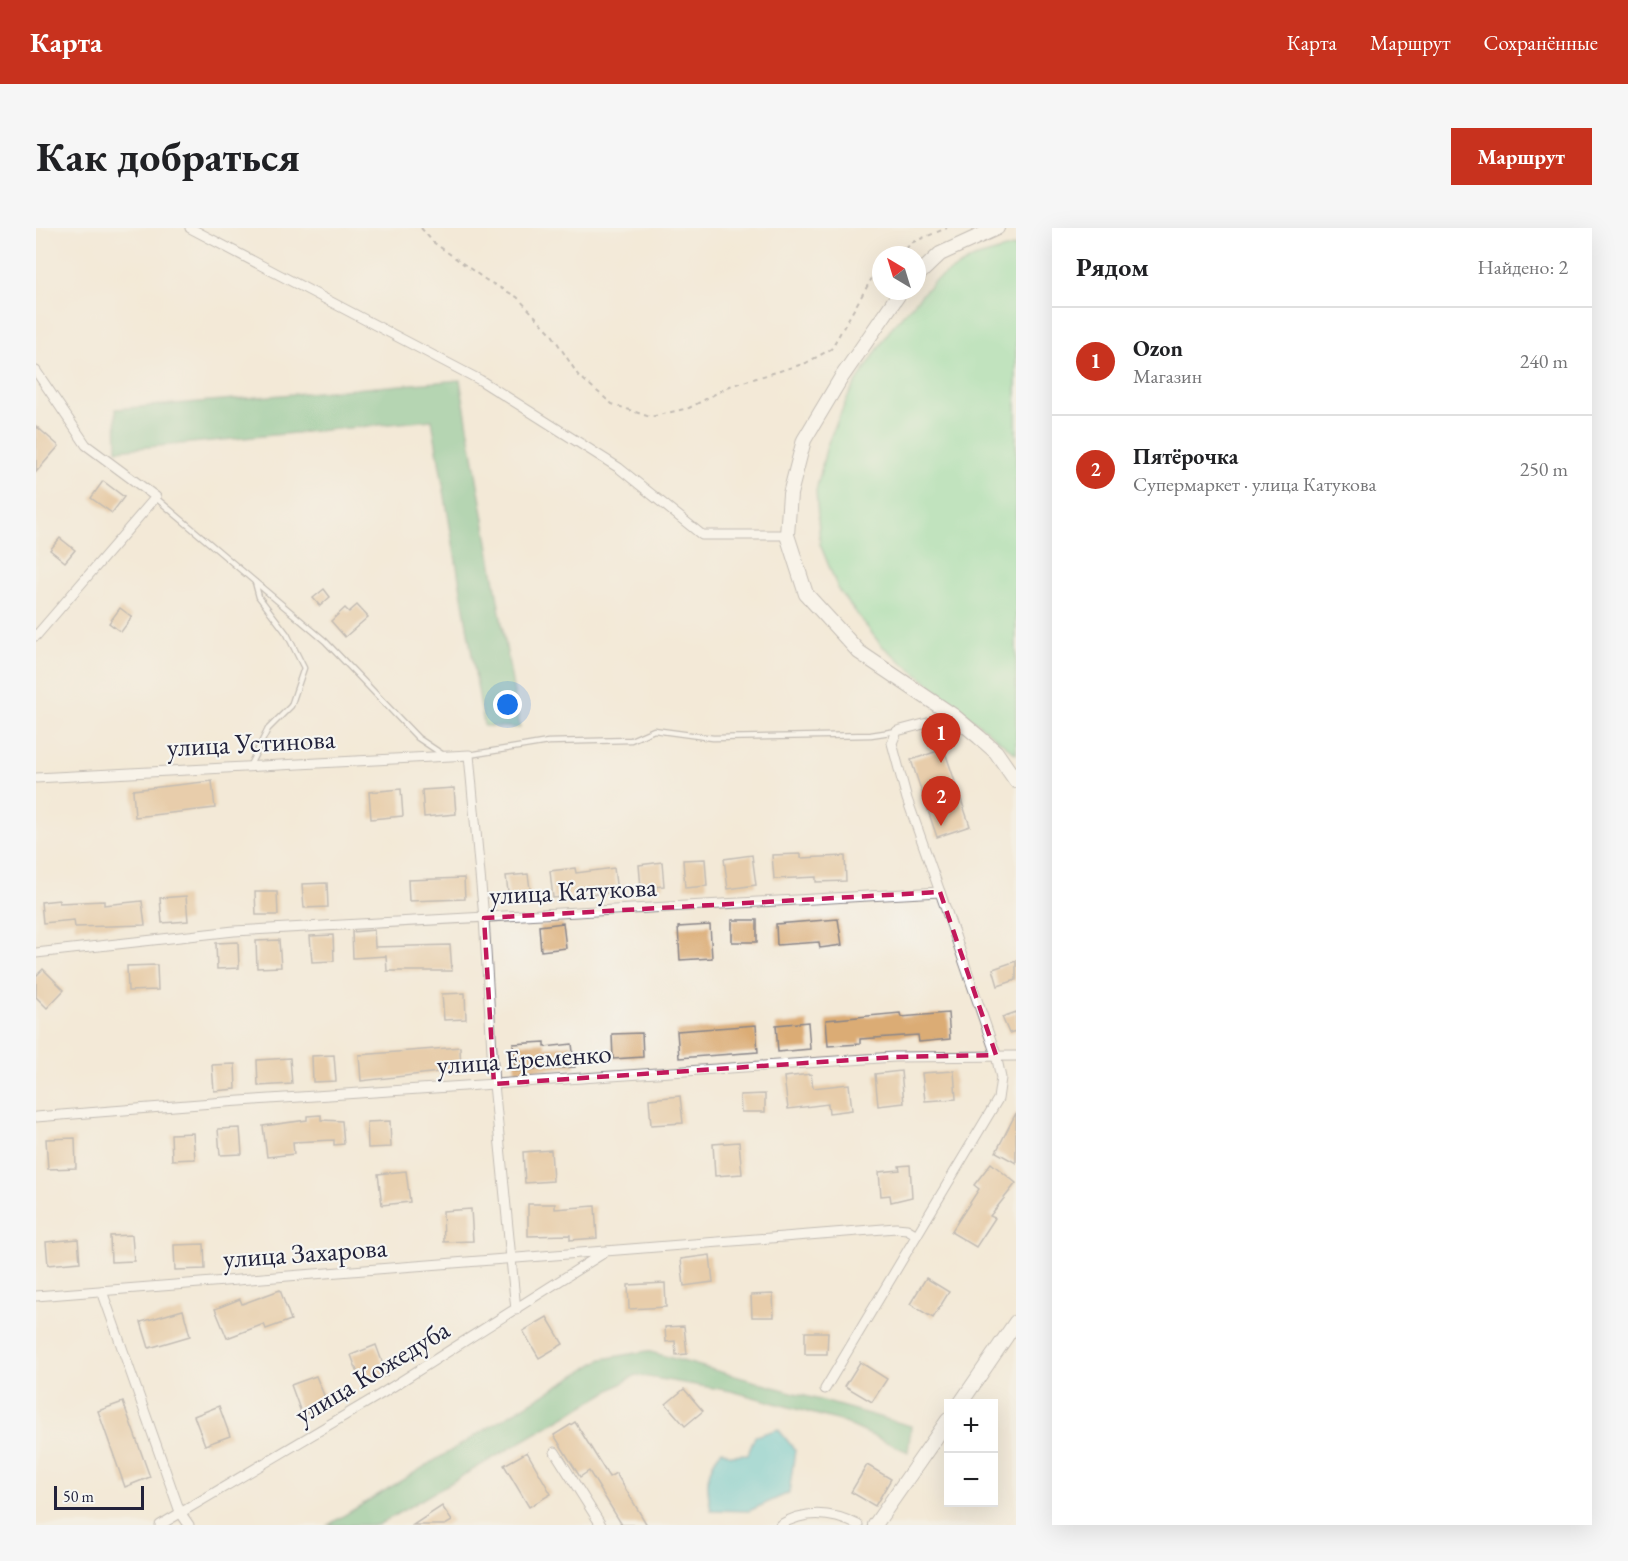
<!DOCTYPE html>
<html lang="ru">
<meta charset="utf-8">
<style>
:root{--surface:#fff;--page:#f6f6f6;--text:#202124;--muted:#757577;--line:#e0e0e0;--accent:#c8321e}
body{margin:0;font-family:"EB Garamond",serif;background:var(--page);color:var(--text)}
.controls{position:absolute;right:18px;bottom:18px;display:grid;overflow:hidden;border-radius:0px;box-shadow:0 6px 24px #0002}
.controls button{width:54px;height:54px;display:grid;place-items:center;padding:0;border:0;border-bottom:2px solid var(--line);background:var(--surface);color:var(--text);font:30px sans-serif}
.compass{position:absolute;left:836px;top:18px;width:54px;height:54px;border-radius:50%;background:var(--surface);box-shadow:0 6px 24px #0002;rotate:322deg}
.scale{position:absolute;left:18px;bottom:15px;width:90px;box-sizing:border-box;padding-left:6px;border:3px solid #22223b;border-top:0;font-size:16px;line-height:21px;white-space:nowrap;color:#22223b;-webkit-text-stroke:4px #f6f6f2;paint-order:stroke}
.you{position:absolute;left:472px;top:477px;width:21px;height:21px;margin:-15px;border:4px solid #fff;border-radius:50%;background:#1a73e8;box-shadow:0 0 0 9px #1a73e833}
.badge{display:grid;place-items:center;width:39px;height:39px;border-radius:50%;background:var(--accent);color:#fff;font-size:20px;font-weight:700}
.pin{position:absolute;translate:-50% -50px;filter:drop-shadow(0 2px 3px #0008)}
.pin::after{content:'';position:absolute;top:32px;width:21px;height:18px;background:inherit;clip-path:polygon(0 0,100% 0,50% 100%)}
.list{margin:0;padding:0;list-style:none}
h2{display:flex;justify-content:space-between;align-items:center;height:78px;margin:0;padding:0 24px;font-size:26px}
h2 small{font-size:20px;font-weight:400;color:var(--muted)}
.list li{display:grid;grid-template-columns:39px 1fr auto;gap:18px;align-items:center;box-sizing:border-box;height:108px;padding:0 24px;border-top:2px solid var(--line)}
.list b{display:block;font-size:22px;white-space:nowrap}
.list p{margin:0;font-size:20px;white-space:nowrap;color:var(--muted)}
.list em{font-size:20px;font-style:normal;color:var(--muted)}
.map{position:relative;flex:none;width:980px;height:1297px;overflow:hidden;border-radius:0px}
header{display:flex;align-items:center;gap:36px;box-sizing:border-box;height:84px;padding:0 30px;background:var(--accent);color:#fff}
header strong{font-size:28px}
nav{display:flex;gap:33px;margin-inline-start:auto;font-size:21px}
.intro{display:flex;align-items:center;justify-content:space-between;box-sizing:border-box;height:144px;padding:0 36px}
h1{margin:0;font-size:42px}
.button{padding:15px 27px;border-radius:0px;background:var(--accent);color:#fff;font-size:21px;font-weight:700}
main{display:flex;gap:36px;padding:0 36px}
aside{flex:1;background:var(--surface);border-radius:0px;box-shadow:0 6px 24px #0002}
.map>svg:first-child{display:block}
</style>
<header>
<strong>Карта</strong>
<nav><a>Карта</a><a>Маршрут</a><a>Сохранённые</a></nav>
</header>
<div class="intro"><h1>Как добраться</h1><a class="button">Маршрут</a></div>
<main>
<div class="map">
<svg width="980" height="1297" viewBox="0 0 980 1297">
<rect width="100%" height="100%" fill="#f6f6f2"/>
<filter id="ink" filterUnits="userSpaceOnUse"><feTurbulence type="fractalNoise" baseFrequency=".0167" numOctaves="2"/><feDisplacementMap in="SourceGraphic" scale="12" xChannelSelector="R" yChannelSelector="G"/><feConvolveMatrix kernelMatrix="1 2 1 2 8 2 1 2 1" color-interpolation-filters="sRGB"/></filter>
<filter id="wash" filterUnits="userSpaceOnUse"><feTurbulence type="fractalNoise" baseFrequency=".008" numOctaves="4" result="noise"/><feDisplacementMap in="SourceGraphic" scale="24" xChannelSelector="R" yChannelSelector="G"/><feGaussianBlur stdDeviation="1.35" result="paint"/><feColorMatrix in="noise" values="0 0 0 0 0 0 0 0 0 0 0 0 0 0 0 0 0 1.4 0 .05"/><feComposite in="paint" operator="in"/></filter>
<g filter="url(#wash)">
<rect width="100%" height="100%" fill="#f3e9d7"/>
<path fill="#85dca0" stroke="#547f6e" stroke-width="1.5" d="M980,18V526L845,417L803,363L784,316L780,263L791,217L813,166L856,99L899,52L938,30Z"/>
<g fill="#6cbc86" stroke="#476f60" stroke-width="1.5">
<path d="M424,152L484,500L448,498L396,192L81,222L80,181Z"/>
<path d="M611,1123L875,1198L872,1224L804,1193L695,1163L600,1147L342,1297H292L566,1131Z"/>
</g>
<path fill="#5ac8cf" stroke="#3e7585" stroke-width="1.5" d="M742,1201L759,1222L753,1265L713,1283L675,1282C670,1257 669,1242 686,1222L694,1227L712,1226L719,1208Z"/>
<g id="blocks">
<g fill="#dbac75">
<path d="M0,198L23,218L0,244Z"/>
<path d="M67,253L88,269L76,285L55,270Z"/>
<path d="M24,310L39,322L29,334L14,322Z"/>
<path d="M288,361L294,369L284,378L277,370Z"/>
<path d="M321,377L332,389L309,409L295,393L309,380L313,384Z"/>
<path d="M84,380L96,389L85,404L73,395Z"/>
<path d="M908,521L934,598L901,609L875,532Z"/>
<path d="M176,553L179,580L99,589L97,562Z"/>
<path d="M418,560L420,586L388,589L386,562Z"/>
<path d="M365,561L367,588L335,591L333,564Z"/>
<path d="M765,626V630L809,628L810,653L780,654V649L738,651L736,627Z"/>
<path d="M716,627L720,657L692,661L688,631Z"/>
<path d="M669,631L671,658L649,660L647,632Z"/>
<path d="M626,634L628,658L605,660L603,637Z"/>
<path d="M539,640L540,645L578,640L581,664L517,670L514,643Z"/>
<path d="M492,646L495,668L473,671L470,648Z"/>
<path d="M428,650L429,671L373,673L372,652Z"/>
<path d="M291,655L292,679L268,680L266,656Z"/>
<path d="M219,664H241L242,687H220Z"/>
<path d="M150,668L152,693L126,695L124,670Z"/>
<path d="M23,672V675L68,673V677L106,673L109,697L39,699L38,692L7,695L5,674Z"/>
<path d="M802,691L806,717L784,720L783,714L741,717L740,696Z"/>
<rect x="696" y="692" width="25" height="22"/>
<path d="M527,695L530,720L505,723L503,698Z"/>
<path d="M674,697L676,730L644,732L642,699Z"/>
<path d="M338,702L339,719L414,717L416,743H351L350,728L317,730L316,704Z"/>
<path d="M297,707L298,733L276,734L274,708Z"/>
<path d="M243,712L245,739L221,740L220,713Z"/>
<path d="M202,714L203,740L181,741L180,715Z"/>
<path d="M980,733V752L962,758L957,741Z"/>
<path d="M121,737L122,762L92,763L91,738Z"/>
<path d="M7,741L28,762L11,780L0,769V748Z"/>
<path d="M429,765L430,791L408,792L406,766Z"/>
<path d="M980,784V803L973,805L966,789Z"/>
<path d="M864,785L865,789L912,785L914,811L883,814L882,807L824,811V816L792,818L790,792Z"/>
<path d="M772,794L774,821L742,824L740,797Z"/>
<path d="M720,797L722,824L643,830L641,803Z"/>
<path d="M606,805L607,829L577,831L576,806Z"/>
<path d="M509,814V819L536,816L539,839L479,843L477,816Z"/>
<path d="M424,819L425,845L403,846V844L325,853L323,827Z"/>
<path d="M298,827L300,853L277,854L276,828Z"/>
<path d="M254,830L256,856L222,858L221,832Z"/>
<path d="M199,836L200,861L178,863L176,837Z"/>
<path d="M865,843L868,875L842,878L839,846Z"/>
<path d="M918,843L920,871L889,873L886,845Z"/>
<path d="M775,846L777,860L813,856L816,882L793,885L792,876L752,881L748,849Z"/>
<path d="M729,866V884H705L704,867Z"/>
<path d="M644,868L647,895L615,897L613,871Z"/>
<path d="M980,885V935L960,924Z"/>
<path d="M285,887V892L306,893L308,916L298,917V912L257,914L258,926L231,929L227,898L271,892V888Z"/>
<path d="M354,893L355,919L332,920L331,894Z"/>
<path d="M204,900L206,926L184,927L182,901Z"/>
<path d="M157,905L159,931L136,932L135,906Z"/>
<path d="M39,910L40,940L12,941L10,911Z"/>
<path d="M703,914L706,946L679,948L677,916Z"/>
<path d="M515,922L517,953L489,955L487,924Z"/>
<path d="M955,935L980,955L954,988L959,990L940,1019L915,1004L943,961L938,957Z"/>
<path d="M874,937L876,969L855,974L854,967L845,968L843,944L864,942L863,938Z"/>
<path d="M370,943L374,974L346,977L342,946Z"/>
<path d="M492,976H519V981L559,978L561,1010L534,1012V1007L492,1008Z"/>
<path d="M435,981L437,1013L408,1014L407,983Z"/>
<path d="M96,1007L98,1033L75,1034L74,1008Z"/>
<path d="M42,1011L44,1034L12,1037L10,1014Z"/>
<path d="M168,1016L169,1041L139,1042L138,1017Z"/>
<path d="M674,1027L677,1054L648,1058L645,1031Z"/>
<path d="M890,1050L913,1064L897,1090L874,1076Z"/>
<path d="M629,1055L630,1079L593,1081L592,1057Z"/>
<path d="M244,1062L255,1092L230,1101L228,1096L191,1110L179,1081L204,1071L206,1076Z"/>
<path d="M737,1066L738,1089H716L715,1067Z"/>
<path d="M147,1082L154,1108L113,1120L105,1094Z"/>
<path d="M511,1089L527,1116L503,1130L487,1103Z"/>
<path d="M648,1098L651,1126L640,1127L639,1113L630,1114L629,1099Z"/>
<path d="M769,1104H792L791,1126H769Z"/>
<path d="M340,1117L351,1147L326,1156L315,1127Z"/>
<path d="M824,1134L851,1151L836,1174L809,1158Z"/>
<path d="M280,1148L292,1177L266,1187L255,1157Z"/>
<path d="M648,1161L667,1183L649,1198L630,1176Z"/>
<path d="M87,1174L114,1249L89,1259L62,1183Z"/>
<path d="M183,1178L194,1208L169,1217L158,1188Z"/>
<path d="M539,1194L573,1249L580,1245L611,1297H586L553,1243L544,1249L518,1207Z"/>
<path d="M491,1224L515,1266L493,1279L468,1237Z"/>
<path d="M831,1237L855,1251L839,1278L815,1264Z"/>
<path d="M406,1278L416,1293L409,1297H377Z"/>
</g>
</g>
</g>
<g filter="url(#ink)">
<use href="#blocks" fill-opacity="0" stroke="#8a8689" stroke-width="1.5"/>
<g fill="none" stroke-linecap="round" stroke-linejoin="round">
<g stroke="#8a8689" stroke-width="7">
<g id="lane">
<path d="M120,270L289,413L382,510L406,526"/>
<path d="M433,527L512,514L595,512L618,502L677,510L835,507L861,503"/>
<path d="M214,537L232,501L255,478L268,440L251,406L223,369L219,354"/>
</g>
</g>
<g stroke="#8a8689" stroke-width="11">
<g id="street">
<path d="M154,0L444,152L583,240L666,307H751"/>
<path d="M0,143L50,217L120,269L0,408"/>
<path d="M0,550L433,527L448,690L458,856L480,1082"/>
<path d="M904,664L871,571L856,515L861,503L918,488"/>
<path d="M0,725L198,703L904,664L960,827L965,850L962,871L789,1161"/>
<path d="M0,889L189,874L859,829L980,828"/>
<path d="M66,1063L144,1284L153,1297"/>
<path d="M0,1068L860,1000L871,1001L881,1007"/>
<path d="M519,1224L565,1297"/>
<path d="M124,1297L345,1166L566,1026"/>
<path d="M744,1297C769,1282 796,1284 822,1297"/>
</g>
</g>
<g stroke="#8a8689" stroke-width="16">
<g id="secondary">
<path d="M881,48L904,26L961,0"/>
<path d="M865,63L805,150L768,212L754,266L751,307L770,366L823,424L918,488L943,509L960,524L980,553"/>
<path d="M924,1176L980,1094"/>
<path d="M839,1297L912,1192"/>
</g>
</g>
<g stroke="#8a8689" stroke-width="2" stroke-dasharray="4.5 4.5" stroke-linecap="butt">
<path d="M385,0L397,14L450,52L481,69L515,105L542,147L576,176L614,189L653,180L694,158L770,135L795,121L836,50L845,42"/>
<path d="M863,27L877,14L911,0"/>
</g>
<use href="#lane" stroke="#fff" stroke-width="4.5"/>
<use href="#street" stroke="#fff" stroke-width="9"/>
<use href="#secondary" stroke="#fff" stroke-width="14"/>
</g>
</g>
<path d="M0 0H980V1297H0ZM904,664L960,827L859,829L458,856L448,690Z" fill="#f3e9d7" fill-opacity=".55" fill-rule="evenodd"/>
<path fill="none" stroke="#c2185b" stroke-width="4.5" stroke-dasharray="12 8" stroke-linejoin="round" d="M904,664L960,827L859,829L458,856L448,690Z"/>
<g text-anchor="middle" stroke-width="4.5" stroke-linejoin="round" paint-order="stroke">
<g font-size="27" fill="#22223b" stroke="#f6f6f2">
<text transform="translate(215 515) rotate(-3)" y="9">улица Устинова</text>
<text transform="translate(537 663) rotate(-3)" y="9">улица Катукова</text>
<text transform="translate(488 831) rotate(-4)" y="9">улица Еременко</text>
<text transform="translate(269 1025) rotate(-4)" y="9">улица Захарова</text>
<text transform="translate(336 1144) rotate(-31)" y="9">улица Кожедуба</text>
</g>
</g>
</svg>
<div class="controls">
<button>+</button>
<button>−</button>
</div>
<svg class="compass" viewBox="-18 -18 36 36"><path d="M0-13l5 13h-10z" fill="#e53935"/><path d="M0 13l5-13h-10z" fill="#757577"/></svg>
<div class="scale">50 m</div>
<div class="you"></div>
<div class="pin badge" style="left:905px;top:535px">1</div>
<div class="pin badge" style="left:905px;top:598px">2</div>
</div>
<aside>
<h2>Рядом<small>Найдено: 2</small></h2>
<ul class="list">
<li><span class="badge">1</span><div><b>Ozon</b><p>Магазин</p></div><em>240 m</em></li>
<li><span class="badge">2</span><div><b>Пятёрочка</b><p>Супермаркет · улица Катукова</p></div><em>250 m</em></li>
</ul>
</aside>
</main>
